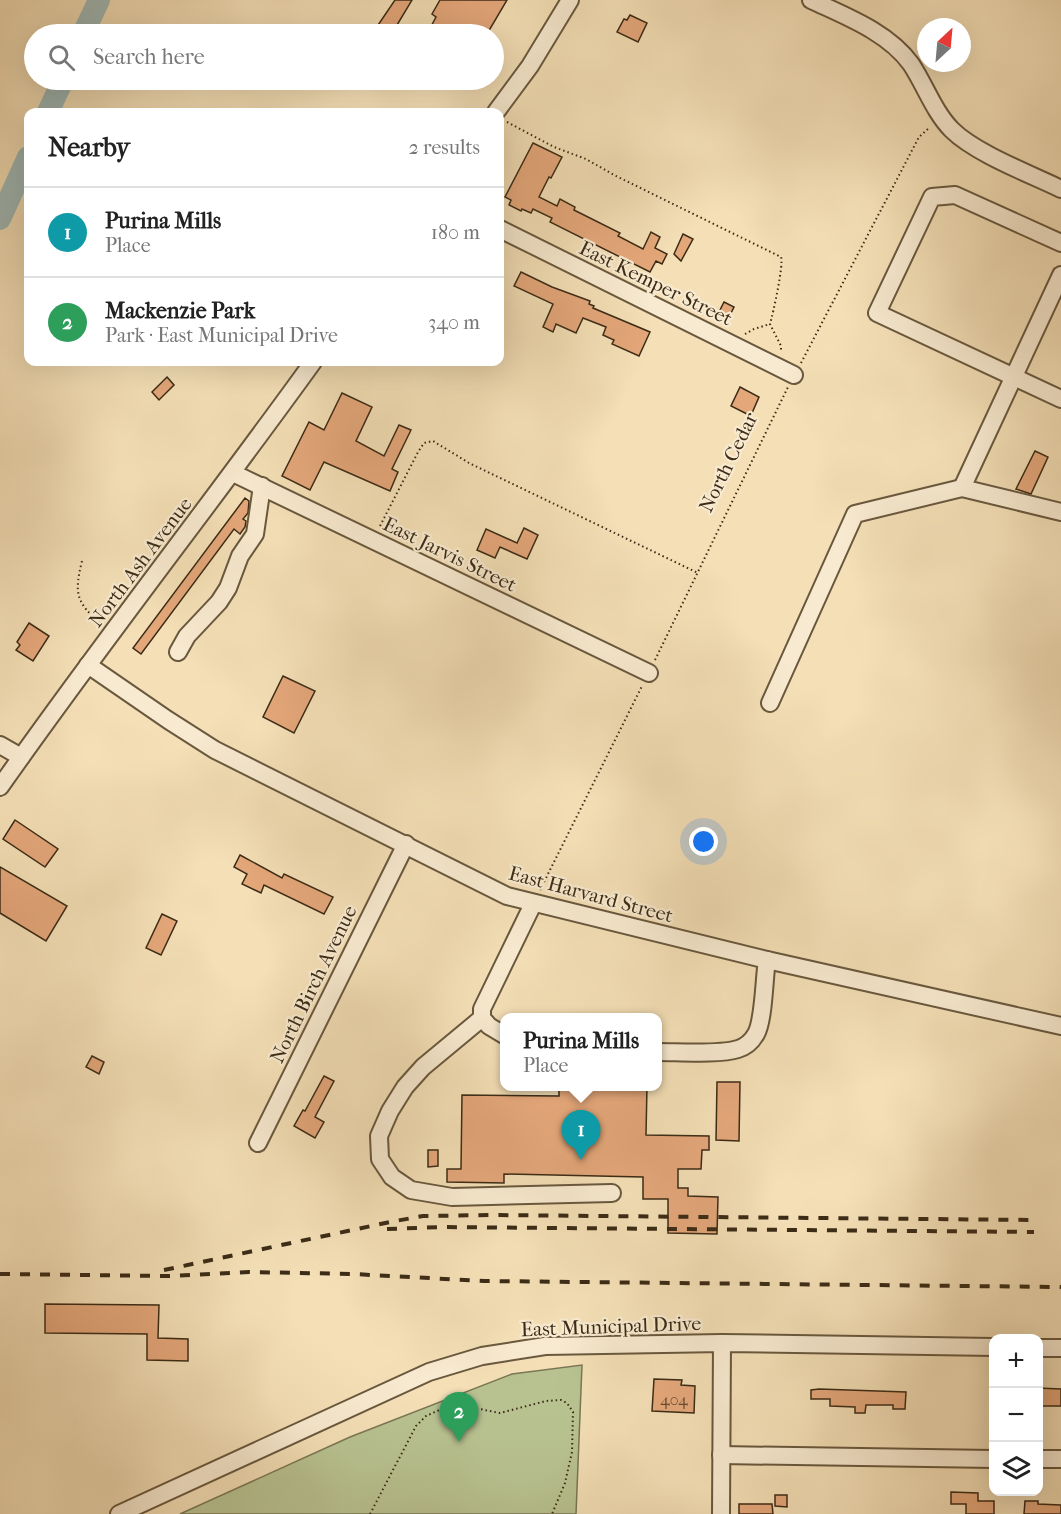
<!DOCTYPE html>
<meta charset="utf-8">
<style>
:root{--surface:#fff;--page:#f2f2f2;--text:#222;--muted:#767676;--line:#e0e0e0;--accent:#8f2418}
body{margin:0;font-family:"IM FELL French Canon",serif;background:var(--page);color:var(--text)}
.controls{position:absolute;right:18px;bottom:18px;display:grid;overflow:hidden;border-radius:12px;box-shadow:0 6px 24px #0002}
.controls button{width:54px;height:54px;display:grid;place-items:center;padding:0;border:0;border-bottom:2px solid var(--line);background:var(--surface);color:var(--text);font:30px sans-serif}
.compass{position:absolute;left:917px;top:18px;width:54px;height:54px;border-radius:50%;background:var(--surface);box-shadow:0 6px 24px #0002;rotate:26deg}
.you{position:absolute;left:704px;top:842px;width:21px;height:21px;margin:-15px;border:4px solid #fff;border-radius:50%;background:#1a73e8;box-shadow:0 0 0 9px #1a73e833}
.badge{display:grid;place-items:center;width:39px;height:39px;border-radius:50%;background:var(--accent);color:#fff;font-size:20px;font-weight:700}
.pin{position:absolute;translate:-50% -50px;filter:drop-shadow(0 2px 3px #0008)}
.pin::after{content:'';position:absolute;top:32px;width:21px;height:18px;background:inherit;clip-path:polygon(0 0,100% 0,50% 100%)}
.popup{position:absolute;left:500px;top:1013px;width:162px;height:78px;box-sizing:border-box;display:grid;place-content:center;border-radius:12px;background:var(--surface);filter:drop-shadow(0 2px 4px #0005);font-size:20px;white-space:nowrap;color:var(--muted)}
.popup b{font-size:22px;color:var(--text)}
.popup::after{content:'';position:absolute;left:50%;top:100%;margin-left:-12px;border:12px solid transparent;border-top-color:var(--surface)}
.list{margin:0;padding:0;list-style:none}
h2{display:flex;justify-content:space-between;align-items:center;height:78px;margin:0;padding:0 24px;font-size:26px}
h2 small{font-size:20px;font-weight:400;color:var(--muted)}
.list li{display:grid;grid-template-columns:39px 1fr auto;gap:18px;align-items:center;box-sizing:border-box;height:90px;padding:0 24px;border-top:2px solid var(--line)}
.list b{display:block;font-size:22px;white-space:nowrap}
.list p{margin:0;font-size:20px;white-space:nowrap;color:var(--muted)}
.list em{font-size:20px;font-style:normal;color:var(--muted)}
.icon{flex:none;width:33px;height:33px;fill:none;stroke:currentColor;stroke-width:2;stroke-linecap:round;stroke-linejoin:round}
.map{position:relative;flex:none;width:1061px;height:1514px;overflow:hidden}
.search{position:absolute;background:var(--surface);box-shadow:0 6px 24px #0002;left:24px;top:24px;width:480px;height:66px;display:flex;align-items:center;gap:15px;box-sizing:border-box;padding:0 21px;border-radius:33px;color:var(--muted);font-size:22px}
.panel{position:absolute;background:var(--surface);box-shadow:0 6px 24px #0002;left:24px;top:108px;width:480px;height:258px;border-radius:12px}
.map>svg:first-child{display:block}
</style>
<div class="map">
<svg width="1061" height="1514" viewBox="0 0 1061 1514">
<rect width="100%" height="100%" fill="#f4dfb6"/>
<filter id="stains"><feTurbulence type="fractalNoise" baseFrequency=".00333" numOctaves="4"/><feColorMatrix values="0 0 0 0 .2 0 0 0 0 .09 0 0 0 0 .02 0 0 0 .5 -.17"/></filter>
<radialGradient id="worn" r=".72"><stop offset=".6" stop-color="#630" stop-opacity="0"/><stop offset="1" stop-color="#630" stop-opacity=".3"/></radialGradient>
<path fill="#b8c291" stroke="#7a7654" stroke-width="1.5" d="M582,1365L576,1514H180L350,1437L512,1374Z"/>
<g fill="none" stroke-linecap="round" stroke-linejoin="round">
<g stroke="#a0bab8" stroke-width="22">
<path d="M83,34L99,0"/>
<path d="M48,112L63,80"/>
<path d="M0,219L28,157"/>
</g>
</g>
<g fill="#e4a77a" stroke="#3b2b16" stroke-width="1.5">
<path d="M395,0H412L397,25L415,34H372Z"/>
<path d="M440,0H507L487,34H427L436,17L432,14Z"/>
<path d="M630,15L647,23L638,42L617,32L624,19L627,20Z"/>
<path d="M533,143L562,157L551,178L549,177L539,197L557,206L560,199L575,207L574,210L620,233L618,236L643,249L651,232L660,237L655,248L667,254L662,264L656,261L650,272L550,222L552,218L533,209L531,213L522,209L521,211L509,205L511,200L505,197Z"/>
<path d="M683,234L693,239L681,261L674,254Z"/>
<path d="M521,272L552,287L590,301L589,304L594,306L593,308L650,332L639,356L612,344L614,340L603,335L606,327L583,318L576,333L556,324L553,332L543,327L553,304L514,286Z"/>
<path d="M724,302L734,307L729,317L719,312Z"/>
<path d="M167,377L174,385L159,400L152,392Z"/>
<path d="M740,387L759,397L752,413L749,412L747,414L731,406Z"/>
<path d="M342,393L372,407L356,441L384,456L399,425L411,430L392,469L398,472L390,491L324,462L310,490L282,476L309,422L324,430Z"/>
<path d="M1035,451L1048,457L1031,494L1016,489Z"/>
<path d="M245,498L249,501L248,513L243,519L246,521L245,527L240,534L234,529L141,654L133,648Z"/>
<path d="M524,528L538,535L527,559L500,547L495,558L477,550L486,529L517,543Z"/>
<path d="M29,623L49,636L33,661L16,650L20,645L17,642Z"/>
<path d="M283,676L315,691L294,733L263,717Z"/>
<path d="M15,820L58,849L45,867L3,839Z"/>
<path d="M240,855L282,878L284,874L333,897L324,914L264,885L261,893L242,884L247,874L234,867Z"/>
<path d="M0,867L67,906L46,941L0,913Z"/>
<path d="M162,914L177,921L161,955L146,948Z"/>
<path d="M92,1056L104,1062L99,1074L86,1067Z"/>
<path d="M324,1076L334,1081L315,1117L324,1122L315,1138L294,1126L303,1110L305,1111Z"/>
<path d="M717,1082H740L739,1141L716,1140Z"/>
<path d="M559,1086H647L646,1135L709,1136V1150H702L701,1169H678V1188H688V1196L718,1197L717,1234L668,1233V1199H643V1177L504,1174V1183L447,1182V1169H461L462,1095L559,1096Z"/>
<path d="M428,1150H438V1166L428,1167Z"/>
<path d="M45,1304L159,1305L158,1338L188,1339V1361L147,1360V1334L45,1333Z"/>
<path d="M654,1379L682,1380L681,1385L695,1386L694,1413L652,1411Z"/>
<path d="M1038,1388L1061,1389V1406H1038Z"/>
<path d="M819,1389L906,1392L905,1409H893V1405H866L865,1413H855V1407L830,1406V1399H811V1390Z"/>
<path d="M951,1492L978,1493V1501H994V1514H966V1504H951Z"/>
<path d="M775,1495H787V1507L775,1506Z"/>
<path d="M1025,1501H1038V1504L1061,1505V1514H1024Z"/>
<path d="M739,1504H772L773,1514H739Z"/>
</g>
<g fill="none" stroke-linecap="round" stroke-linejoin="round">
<g stroke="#69583e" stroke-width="20">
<g id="minor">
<path d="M811,0C845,16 888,32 911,64C925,85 934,112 952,130C975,153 1030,174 1061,189"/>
<path d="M496,112L530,66L570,0"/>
<path d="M500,229L794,375"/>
<path d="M1061,243L955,195L932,197L877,313L1061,399"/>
<path d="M1061,275L962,488L1061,512"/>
<path d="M233,473L649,673"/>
<path d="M178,652L187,636L219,602L228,588L240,556L255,534L262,486"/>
<path d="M88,665L168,720L215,750L507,896L767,960L1061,1026"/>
<path d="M770,703L855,514L962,488"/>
<path d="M0,745L21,757"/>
<path d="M0,787C101,643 210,505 313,362"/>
<path d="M482,1018L423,1067L405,1087L390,1111L379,1136L380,1159L392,1177L411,1190L452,1197L612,1193"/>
<path d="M504,1035L489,1026L482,1018V1009L533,904"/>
<path d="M658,1052C679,1052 719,1055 738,1049C745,1047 752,1041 756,1034C764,1020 764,978 767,960"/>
<path d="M258,1143L406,844"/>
<path d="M1038,1348H1061"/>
<path d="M721,1455L994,1459"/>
<path d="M1038,1459H1061"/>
<path d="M119,1514L429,1372L482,1356L545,1346L722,1343L994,1347"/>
<path d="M721,1514L722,1343"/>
</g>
</g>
<g stroke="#3b2b16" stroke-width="2" stroke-dasharray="1.5 3" stroke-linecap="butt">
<path d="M507,122L554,147L586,159L614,175L781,257C784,264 773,314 770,324L781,346V351"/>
<path d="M745,334L754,329L770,324"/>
<path d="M801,363L919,137L930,127"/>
<path d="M380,526L418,452L424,443L433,441L469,463L698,573"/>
<path d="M82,561C74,594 76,602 101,624"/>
<path d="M655,660L788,387"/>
<path d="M540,890L642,686"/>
<path d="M370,1514L416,1426L426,1416L446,1407L459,1405L500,1413L546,1401L561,1400L567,1403L573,1412L572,1452L565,1483L552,1514"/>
</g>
<use href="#minor" stroke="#f8ead0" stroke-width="16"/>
<g stroke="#3b2b16" stroke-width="4" stroke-dasharray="10 10" stroke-linecap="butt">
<path d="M387,1229L441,1227L1034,1232"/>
<path d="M164,1270L390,1222L423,1216L491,1215L1034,1220"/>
<path d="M0,1274L169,1276L249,1272L353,1274L484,1281L1061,1287"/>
</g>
</g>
<g text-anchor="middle" stroke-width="4.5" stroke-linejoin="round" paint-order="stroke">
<g font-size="16" fill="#654a2f">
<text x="674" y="1405">404</text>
</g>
<g font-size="20" fill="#3b2b16" stroke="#f8ead0">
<text transform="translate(656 283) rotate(26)" y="7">East Kemper Street</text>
<text transform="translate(728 462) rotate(-64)" y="7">North Cedar</text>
<text transform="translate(450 554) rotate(26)" y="7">East Jarvis Street</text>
<text transform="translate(140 562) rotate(-53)" y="7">North Ash Avenue</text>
<text transform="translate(591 894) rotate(15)" y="7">East Harvard Street</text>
<text transform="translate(313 984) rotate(-64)" y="7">North Birch Avenue</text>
<text transform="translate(611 1326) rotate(-2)" y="7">East Municipal Drive</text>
</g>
</g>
<rect width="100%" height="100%" filter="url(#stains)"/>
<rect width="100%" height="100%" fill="url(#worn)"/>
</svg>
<div class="controls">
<button>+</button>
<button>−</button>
<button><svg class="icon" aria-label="layers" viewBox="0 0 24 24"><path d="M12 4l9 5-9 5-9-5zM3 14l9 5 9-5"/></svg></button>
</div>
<svg class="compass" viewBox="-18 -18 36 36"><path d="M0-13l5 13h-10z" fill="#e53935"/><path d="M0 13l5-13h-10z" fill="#767676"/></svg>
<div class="you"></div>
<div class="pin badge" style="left:581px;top:1160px;background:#0f9aa8">1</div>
<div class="popup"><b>Purina Mills</b>Place</div>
<div class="pin badge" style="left:459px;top:1442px;background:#2e9e5b">2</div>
<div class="search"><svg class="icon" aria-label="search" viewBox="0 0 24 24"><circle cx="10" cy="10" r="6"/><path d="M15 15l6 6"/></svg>Search here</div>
<section class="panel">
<h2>Nearby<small>2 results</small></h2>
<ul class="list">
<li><span class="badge" style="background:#0f9aa8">1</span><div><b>Purina Mills</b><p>Place</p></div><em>180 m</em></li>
<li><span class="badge" style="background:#2e9e5b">2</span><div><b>Mackenzie Park</b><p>Park · East Municipal Drive</p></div><em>340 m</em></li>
</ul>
</section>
</div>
